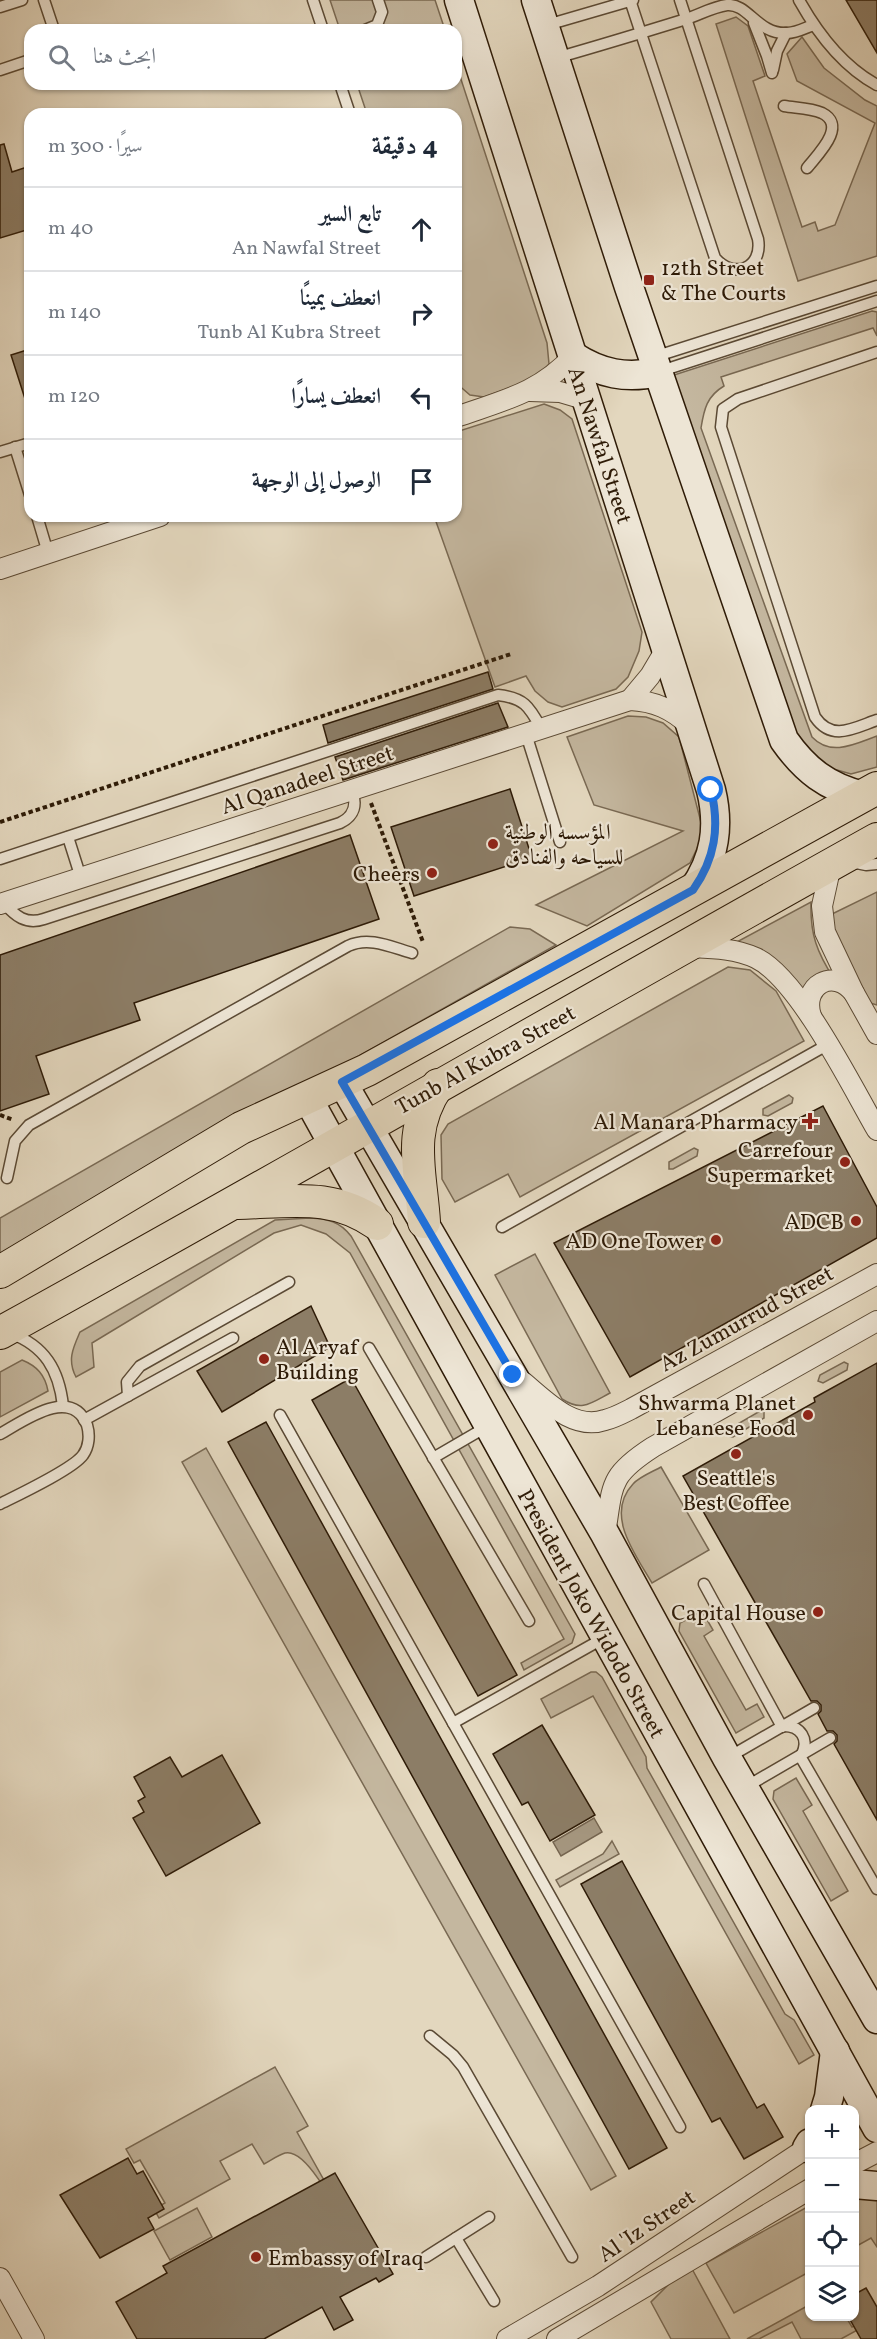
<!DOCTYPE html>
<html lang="ar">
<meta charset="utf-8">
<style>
:root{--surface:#fff;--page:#f2f2f3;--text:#1f2937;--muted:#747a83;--line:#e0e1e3}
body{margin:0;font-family:Vollkorn,Amiri,serif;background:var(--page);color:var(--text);direction:rtl}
.controls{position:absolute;right:18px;bottom:18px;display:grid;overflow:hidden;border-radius:12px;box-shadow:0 2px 4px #0004}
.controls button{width:54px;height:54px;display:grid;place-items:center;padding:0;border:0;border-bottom:2px solid var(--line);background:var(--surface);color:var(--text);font:30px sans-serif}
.stop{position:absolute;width:18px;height:18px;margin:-14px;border:4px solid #1a73e8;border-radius:50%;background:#fff}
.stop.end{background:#1a73e8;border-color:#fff;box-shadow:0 2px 6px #0008}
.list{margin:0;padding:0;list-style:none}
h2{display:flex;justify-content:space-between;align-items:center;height:78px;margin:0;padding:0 24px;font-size:26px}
h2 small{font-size:20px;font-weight:400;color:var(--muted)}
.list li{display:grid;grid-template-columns:39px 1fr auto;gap:18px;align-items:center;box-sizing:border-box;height:84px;padding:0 24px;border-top:2px solid var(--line)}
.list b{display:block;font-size:22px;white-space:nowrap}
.list p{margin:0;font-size:20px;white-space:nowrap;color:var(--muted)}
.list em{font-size:20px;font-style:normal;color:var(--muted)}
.icon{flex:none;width:33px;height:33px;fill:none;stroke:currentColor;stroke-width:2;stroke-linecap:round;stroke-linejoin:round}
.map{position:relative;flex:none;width:877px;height:2339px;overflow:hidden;direction:ltr}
.search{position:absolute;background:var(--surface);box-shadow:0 2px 4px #0004;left:24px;top:24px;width:438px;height:66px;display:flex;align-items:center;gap:15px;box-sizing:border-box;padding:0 21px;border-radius:18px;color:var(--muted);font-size:22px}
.panel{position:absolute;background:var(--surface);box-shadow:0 2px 4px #0004;left:24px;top:108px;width:438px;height:414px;border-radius:18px;direction:rtl}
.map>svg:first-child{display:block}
</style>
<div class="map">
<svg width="877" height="2339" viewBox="0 0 877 2339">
<rect width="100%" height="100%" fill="#e3d7be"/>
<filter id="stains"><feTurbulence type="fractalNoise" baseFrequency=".00333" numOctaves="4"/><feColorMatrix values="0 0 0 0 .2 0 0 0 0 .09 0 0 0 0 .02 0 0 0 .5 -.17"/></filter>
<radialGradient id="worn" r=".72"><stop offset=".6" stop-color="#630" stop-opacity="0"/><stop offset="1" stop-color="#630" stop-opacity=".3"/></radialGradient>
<g fill="#c4b79f" stroke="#796953" stroke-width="1.5">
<path d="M330,0H435L445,30H340Z"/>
<path d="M736,17L748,26L765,76L753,81L802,227L815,222L818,231L835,225L875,123L797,81L787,54L802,37L824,68L865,100L877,106V256L798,281L716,24Z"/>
<path d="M456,64L547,343L549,364L535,379L484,397L470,395L456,383V114H367L357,84H456Z"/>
<path d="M872,311L877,312V336L873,328L721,377L724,386C707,396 704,409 701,428L812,737C831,757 855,744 877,736V767L851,774L830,768L796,740L671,376Z"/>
<path d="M544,404L560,410L572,419L642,632L639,651L628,677L616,689L562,707L548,702L535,691L526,676L495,687L434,516H456V432Z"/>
<path d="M628,716L646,717L663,723L679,737L704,834L690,863L587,926L536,905L683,831L594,805L567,737Z"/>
<path d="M877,892V1005L867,1002L840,956L830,915Z"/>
<path d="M811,902C810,935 817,952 834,979L803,991L733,944Z"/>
<path d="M510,927L530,929L556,945L0,1258V1218Z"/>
<path d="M728,967L750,970L776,991L804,1041L520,1197L508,1174L455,1202L442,1179L441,1135L448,1124Z"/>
<path d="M789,1095L793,1098L792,1103L768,1116L763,1115V1109Z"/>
<path d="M694,1148L698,1150L697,1156L673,1169H669V1162Z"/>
<path d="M310,1218C328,1219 339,1221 351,1236L575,1634L572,1643L524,1670L521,1663L564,1639L350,1253L326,1234L301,1225L274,1233L92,1343L94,1367L76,1377C67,1360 73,1348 80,1332L275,1220Z"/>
<path d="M535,1254L610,1393C591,1403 582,1412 562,1399L495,1275Z"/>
<path d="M22,1360C37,1366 45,1375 48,1391L0,1417V1372Z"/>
<path d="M844,1362L848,1364L847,1370L823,1383L818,1381L820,1375Z"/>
<path d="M760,1411L764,1412V1418L733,1437L727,1436L729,1429Z"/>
<path d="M206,1448L616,2176L591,2190L182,1462Z"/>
<path d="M661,1467L709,1550L652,1583C636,1555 604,1515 633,1484C639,1477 652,1472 661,1467Z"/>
<path d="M702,1611L713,1630L704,1636L746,1710L757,1704L764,1717L736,1733L679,1631L680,1623Z"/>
<path d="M591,1672H596L602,1677L646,1757L647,1768L785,2014L794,2020L814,2055L799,2064L593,1696L551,1718L541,1699Z"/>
<path d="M796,1778L812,1805L803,1811L848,1891L831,1901L773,1799L774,1791Z"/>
<path d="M612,1841L619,1854L560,1887L556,1880L603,1854Z"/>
<path d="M275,2067L308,2126L297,2132L357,2239L353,2241C343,2223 309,2147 285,2153C278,2155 270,2161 264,2164L252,2144L220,2161L230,2179L159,2218L154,2209L165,2203L140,2160L134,2163L126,2149Z"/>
<path d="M855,2187L877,2189V2247L871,2238L855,2247Z"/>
<path d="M809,2206V2272L734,2313L706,2263Z"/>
<path d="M197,2208L212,2237L170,2260L154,2231Z"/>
<path d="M691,2267L730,2339H671L651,2302L680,2273Z"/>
<path d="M809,2305L810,2316L846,2317L852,2327L861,2323L863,2327L841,2339H801L792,2322L759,2339H747Z"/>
</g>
<path fill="#a59780" stroke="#756550" stroke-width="1.5" d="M594,1818L602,1832L561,1856L553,1842Z"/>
<g fill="#8c7d66" stroke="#2e1b07" stroke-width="1.5">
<path d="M846,0H877V53Z"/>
<path d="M4,144L12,172L30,166V229L0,238V145Z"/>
<path d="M30,349V404L27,405L11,355Z"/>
<path d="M488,672L493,689L328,743L323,725Z"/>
<path d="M498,703L508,727L343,780L335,757Z"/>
<path d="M510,789L532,858L414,896L391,827Z"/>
<path d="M350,835L379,919L134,1003L140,1020L36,1056L49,1094L0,1111V955Z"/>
<path d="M823,1106L877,1207V1238L630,1377L554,1243Z"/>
<path d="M311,1306L330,1347L222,1412L197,1371Z"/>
<path d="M877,1363V1820L834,1744L837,1741V1735L833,1731H827L818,1714L821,1711V1705L817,1701H811L683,1476L815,1402L814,1398Z"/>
<path d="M351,1378L517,1675L478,1696L312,1400Z"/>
<path d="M266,1422L667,2148L629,2169L228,1442Z"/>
<path d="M542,1725L595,1815L550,1841L528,1802L522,1805L493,1754Z"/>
<path d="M222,1755L260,1823L166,1876L133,1818L144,1812L138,1801L145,1797L134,1777L170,1757L182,1777Z"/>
<path d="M622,1861L757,2108L764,2104L783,2137L744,2159L720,2118L712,2122L581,1884Z"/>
<path d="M128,2158L137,2174L143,2171L164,2209L148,2218L154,2229L100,2258L60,2195Z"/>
<path d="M335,2173L393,2274L379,2282L376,2278L340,2297L353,2320L334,2330L322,2307L264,2339H137L116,2302L167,2273L163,2266Z"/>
<path d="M866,2288L877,2307V2339H861L848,2316H855V2294Z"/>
</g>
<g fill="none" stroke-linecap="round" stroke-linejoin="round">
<g stroke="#5b4a35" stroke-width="13">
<g id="lane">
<path d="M44,0L54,30"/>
<path d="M313,0L323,30"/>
<path d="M630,0L715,258C734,280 763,268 758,239L680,0"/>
<path d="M799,0C818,34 842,66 877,85"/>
<path d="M0,7L22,0"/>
<path d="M754,23L767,56L772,73"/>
<path d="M547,25L633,0"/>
<path d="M365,30L377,25L382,12L378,0"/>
<path d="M556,58C598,46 641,33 683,20C697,16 712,7 727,5C748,3 758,35 787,33C796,33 805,28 813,25"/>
<path d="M0,70L30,60"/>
<path d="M773,70L777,51L786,33"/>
<path d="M340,84L350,114"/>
<path d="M784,106C796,108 811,108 822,113C848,126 817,155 807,168"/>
<path d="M877,352L738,399L723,409L721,427L815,717C832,742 854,728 877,720"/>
<path d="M654,357L877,286"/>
<path d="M658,372L877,301"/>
<path d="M15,447L30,495"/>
<path d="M0,452L30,443"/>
<path d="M37,516L48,553"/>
<path d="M526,734L560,842"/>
<path d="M68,837L81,878"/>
<path d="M0,859L498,695C524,698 529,706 541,728"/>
<path d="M851,862L866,865L877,864"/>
<path d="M4,903C15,916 26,925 44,919L340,823C355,816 357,804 352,790"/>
<path d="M7,1178L15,1141L29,1125L348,946C369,936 391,947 412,953"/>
<path d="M502,1227L827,1045"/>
<path d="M10,1333C45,1346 59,1370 63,1406"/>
<path d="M369,1348L529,1621"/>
<path d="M128,1396L127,1382L140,1366L289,1282"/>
<path d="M280,1415L680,2127"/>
<path d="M84,1420L233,1338"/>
<path d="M0,1434C22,1422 71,1385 87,1425C90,1435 89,1447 83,1455C73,1469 18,1495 0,1504"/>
<path d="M433,1458L488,1426"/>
<path d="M704,1584L782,1727"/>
<path d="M453,1723L604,1638"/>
<path d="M784,1726C801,1726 809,1739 802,1754"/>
<path d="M800,1756L877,1889"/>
<path d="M729,1757L814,1708"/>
<path d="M744,1788L830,1738"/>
<path d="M430,2036L453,2055L463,2067L572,2257"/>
<path d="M456,2238L494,2301"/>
<path d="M426,2257L489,2217"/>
</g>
</g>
<g stroke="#5b4a35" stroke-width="22">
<g id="street">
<path d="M530,391L560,392L587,400"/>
<path d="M456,417C501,401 540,393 573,356"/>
<path d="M0,569L160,516"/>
<path d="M630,700L650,676L666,649"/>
<path d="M831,865L822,906L825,932L854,993L877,1034"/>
<path d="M0,904L630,700C654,701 672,709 690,726"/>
<path d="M688,947C711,948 735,948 756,958C799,979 852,1087 877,1130"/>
<path d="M811,1016C801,985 834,967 854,993"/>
<path d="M523,1382C545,1400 573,1431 605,1420C614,1418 623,1413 631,1409L877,1274"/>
<path d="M605,1534C613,1485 608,1476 653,1447L877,1321"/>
<path d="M854,2164L877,2152"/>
<path d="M0,2278L34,2339"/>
<path d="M507,2339L598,2286L810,2146"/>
<path d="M557,2339L810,2189"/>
</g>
</g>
<g stroke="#2e1b07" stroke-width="31">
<g id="secondary">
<path d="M459,0L711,790C720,827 715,859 693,890"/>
<path d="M536,0L629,287L784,740C805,770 827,787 863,796"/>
<path d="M573,356C601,374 626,379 658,372"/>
<path d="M342,1082L605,1534L727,1758L877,2019"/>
<path d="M307,1097L877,2128"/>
<path d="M825,2110L829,2097L835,2051"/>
<path d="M807,2148L810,2143"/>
<path d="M854,2184L877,2186"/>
</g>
</g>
<g stroke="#2e1b07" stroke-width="34">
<g id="primary">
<path d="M238,1203C290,1202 332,1192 377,1224"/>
<path d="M424,1222C421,1171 406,1132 438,1085"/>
<path d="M0,1272L241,1128L367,1070L877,788"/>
<path d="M0,1333C294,1171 584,1002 877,839"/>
</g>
</g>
<g stroke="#2e1b07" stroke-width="4" stroke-dasharray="4.5 3" stroke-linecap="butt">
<path d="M371,803L423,942"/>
<path d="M0,822L511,654"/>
<path d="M0,1115L14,1120"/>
</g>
<use href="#lane" stroke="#ede5d5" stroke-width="10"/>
<use href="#street" stroke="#ede5d5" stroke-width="20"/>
<use href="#secondary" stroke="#ede5d5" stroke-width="28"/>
<use href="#primary" stroke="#e3d7be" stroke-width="32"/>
</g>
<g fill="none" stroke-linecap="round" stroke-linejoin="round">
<path stroke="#1a73e8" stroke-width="8" d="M513,1375L342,1082L693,890C715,859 720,827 711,790"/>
</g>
<g fill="#8f2418" stroke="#ede5d5" stroke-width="2">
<rect x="643" y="274" width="12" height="12" rx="3"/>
<circle cx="493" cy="844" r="6"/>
<circle cx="432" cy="873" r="6"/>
<path d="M807 1112h6v6h6v6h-6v6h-6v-6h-6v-6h6z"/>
<circle cx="845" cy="1162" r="6"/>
<circle cx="856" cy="1221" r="6"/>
<circle cx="716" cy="1240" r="6"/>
<circle cx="264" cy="1359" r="6"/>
<circle cx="808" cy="1415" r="6"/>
<circle cx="736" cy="1454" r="6"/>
<circle cx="818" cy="1612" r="6"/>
<circle cx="256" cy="2257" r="6"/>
</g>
<g text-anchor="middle" stroke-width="4.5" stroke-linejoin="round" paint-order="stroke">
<g font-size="22" fill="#2e1b07" stroke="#ede5d5" text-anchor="end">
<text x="661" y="275" text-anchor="start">12th Street<tspan x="661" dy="25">&amp; The Courts</tspan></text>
<text x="505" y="839" text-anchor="start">المؤسسه الوطنية<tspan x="505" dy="25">للسياحه والفنادق</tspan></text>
<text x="420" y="881">Cheers</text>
<text x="798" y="1129">Al Manara Pharmacy</text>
<text x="833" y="1157">Carrefour<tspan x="833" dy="25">Supermarket</tspan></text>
<text x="844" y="1229">ADCB</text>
<text x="704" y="1248">AD One Tower</text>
<text x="276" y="1354" text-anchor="start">Al Aryaf<tspan x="276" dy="25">Building</tspan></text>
<text x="796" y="1410">Shwarma Planet<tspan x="796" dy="25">Lebanese Food</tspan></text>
<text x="736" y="1485" text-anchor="middle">Seattle's<tspan x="736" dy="25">Best Coffee</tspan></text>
<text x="806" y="1620">Capital House</text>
<text x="268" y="2265" text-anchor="start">Embassy of Iraq</text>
</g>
<g font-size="22" fill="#2e1b07" stroke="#ede5d5">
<text transform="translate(601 445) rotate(72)" y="8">An Nawfal Street</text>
<text transform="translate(307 779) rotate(-18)" y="8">Al Qanadeel Street</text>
<text transform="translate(485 1059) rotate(-29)" y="8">Tunb Al Kubra Street</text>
<text transform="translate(746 1318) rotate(-29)" y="8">Az Zumurrud Street</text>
<text transform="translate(592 1613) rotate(61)" y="8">President Joko Widodo Street</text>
<text transform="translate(646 2225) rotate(-34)" y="8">Al 'Iz Street</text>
</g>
</g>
<rect width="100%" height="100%" filter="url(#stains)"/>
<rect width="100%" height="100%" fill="url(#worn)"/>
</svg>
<div class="controls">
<button>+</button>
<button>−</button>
<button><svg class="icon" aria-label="locate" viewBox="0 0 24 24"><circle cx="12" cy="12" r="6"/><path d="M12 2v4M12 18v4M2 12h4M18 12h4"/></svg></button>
<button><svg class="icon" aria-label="layers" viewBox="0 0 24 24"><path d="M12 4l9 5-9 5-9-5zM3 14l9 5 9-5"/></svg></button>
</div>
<div class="stop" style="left:711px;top:790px"></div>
<div class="stop end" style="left:513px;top:1375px"></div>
<div class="search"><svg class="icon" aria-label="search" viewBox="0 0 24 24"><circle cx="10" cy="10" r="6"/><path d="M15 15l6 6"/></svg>ابحث هنا</div>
<section class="panel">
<h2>4 دقيقة<small>سيرًا · 300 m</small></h2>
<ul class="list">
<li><svg class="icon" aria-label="ahead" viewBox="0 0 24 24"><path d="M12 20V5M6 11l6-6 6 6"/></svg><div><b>تابع السير</b><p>An Nawfal Street</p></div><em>40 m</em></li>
<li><svg class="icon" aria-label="right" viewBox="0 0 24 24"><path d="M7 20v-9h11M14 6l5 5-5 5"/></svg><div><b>انعطف يمينًا</b><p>Tunb Al Kubra Street</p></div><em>140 m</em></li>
<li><svg class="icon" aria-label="left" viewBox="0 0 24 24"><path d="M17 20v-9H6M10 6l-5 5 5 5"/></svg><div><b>انعطف يسارًا</b></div><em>120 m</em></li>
<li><svg class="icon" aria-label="arrive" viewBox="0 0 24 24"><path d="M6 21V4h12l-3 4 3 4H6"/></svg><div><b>الوصول إلى الوجهة</b></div></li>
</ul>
</section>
</div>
